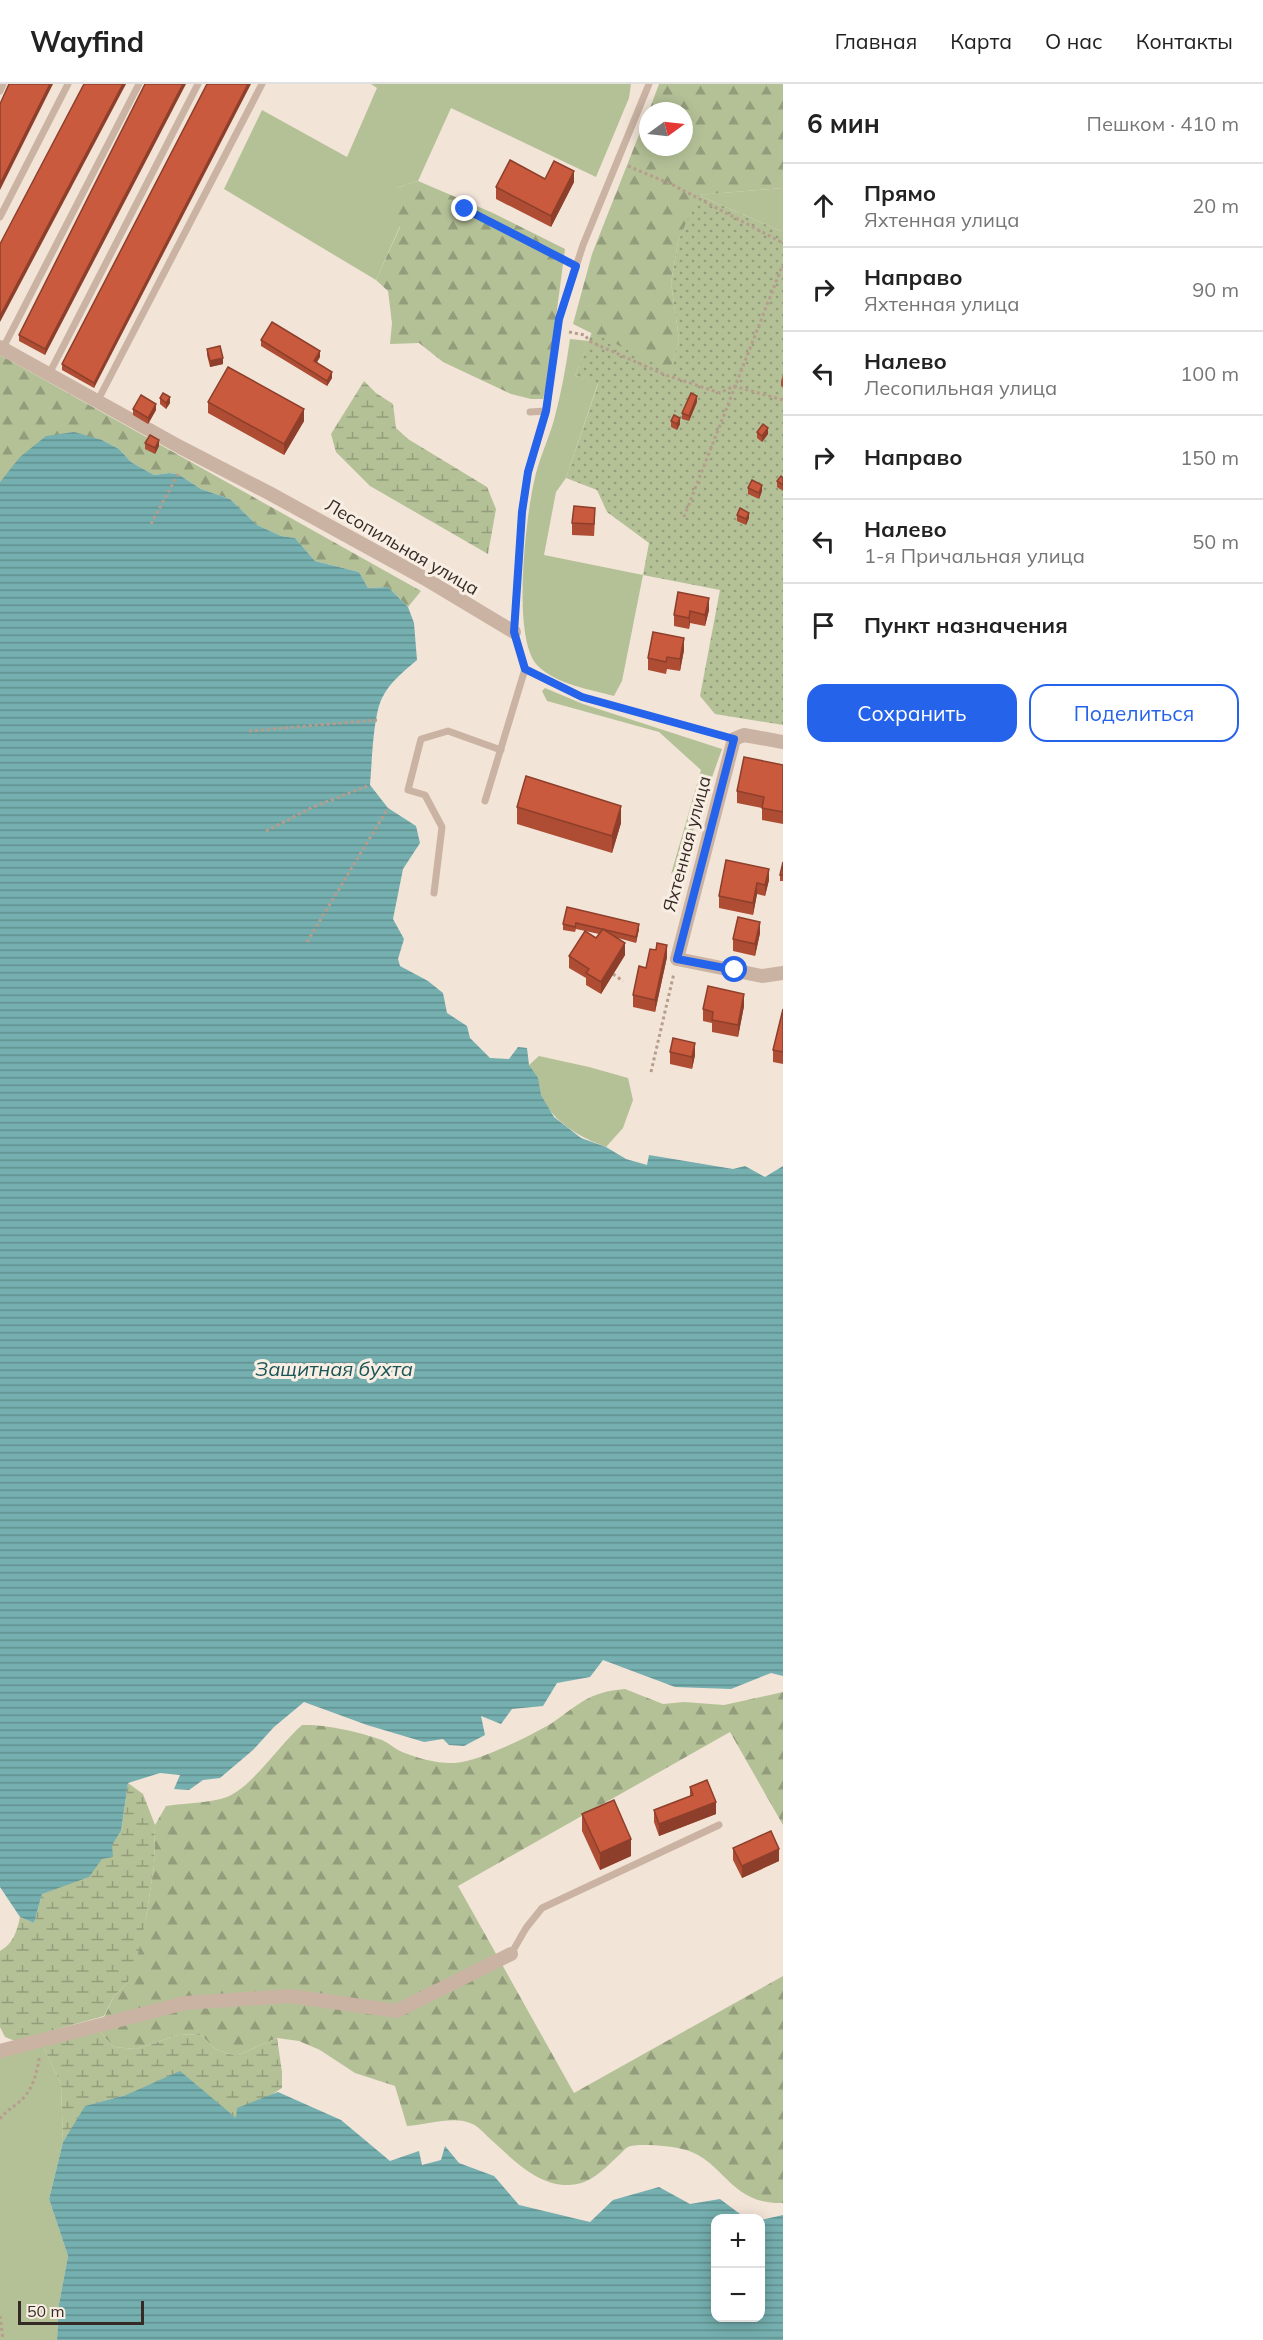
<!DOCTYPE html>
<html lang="ru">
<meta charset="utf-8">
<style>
:root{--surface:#fff;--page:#f2f2f2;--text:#222;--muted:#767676;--line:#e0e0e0;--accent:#2563eb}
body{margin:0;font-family:Mulish,sans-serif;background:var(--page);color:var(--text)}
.controls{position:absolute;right:18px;bottom:18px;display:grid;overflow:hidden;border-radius:12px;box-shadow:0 3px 15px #0003}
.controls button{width:54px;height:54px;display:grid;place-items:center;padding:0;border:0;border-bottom:2px solid var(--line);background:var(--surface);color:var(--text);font:30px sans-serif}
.compass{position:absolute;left:639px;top:18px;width:54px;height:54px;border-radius:50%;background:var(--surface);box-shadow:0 3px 15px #0003;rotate:75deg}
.scale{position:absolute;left:18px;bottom:15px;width:126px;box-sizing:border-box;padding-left:6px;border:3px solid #352a25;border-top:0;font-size:16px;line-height:21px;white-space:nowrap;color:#352a25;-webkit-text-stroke:4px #f9eee3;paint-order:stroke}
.stop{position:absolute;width:18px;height:18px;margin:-14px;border:4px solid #2563eb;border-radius:50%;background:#fff}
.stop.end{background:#2563eb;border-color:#fff;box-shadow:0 2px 6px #0008}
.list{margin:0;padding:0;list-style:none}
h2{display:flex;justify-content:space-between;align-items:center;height:78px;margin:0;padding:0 24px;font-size:26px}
h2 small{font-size:20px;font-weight:400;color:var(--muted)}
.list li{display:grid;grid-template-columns:39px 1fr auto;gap:18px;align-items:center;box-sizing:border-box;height:84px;padding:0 24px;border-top:2px solid var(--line)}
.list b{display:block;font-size:22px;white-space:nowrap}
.list p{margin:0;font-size:20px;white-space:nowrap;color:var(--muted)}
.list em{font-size:20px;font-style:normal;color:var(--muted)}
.actions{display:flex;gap:12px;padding:18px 24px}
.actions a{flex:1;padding:14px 0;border:2px solid var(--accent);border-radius:18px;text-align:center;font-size:21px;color:var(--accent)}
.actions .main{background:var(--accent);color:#fff}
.icon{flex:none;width:33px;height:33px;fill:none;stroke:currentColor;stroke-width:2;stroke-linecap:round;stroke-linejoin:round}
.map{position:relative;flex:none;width:783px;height:2256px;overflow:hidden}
header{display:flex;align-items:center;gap:36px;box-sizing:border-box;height:84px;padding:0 30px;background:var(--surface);border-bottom:2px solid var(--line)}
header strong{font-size:28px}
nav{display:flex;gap:33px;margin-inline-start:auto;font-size:21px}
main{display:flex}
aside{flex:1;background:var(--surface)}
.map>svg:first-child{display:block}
</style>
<header>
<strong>Wayfind</strong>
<nav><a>Главная</a><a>Карта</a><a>О нас</a><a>Контакты</a></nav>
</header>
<main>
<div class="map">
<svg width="783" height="2256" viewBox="0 0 783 2256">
<defs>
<pattern id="forest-firs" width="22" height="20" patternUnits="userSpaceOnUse" patternTransform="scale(1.5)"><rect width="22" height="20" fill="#b4c197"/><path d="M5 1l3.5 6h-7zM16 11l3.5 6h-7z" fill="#939d7b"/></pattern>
<pattern id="wetland-marsh" width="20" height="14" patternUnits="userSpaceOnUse" patternTransform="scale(1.5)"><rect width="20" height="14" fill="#b4c197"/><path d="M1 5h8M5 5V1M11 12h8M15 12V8" fill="none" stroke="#939d7b"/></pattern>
<pattern id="garden-dots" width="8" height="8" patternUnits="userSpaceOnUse" patternTransform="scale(1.5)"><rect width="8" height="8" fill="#b4c197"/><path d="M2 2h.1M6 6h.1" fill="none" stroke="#939d7b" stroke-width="1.8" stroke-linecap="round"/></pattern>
<pattern id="water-rules" width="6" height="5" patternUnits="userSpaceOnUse" patternTransform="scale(1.5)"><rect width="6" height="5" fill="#75afaf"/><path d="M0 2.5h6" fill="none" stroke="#618f8e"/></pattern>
</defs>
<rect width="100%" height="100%" fill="#f2e4d7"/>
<g fill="#b4c197">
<path d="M371,0H631L629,14L596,93L451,24L418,97L396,104L400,142L376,196L224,105L262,26L347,73L377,4Z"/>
<path d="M783,104V148L698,111Z"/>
<path d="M570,255L589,257L575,292L598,299L566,394L556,408L544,471L643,491L622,597L614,612C589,605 558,601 538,582C511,556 526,433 534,398C538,377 548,357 554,336C561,310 566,283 570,255Z"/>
<path d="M545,604L583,620L722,665L682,778L671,790L701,686L659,648L547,617L542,607Z"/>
<path d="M539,972L589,983L628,994L633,1016L623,1044L606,1063C580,1053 553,1039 541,1011C536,999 537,994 529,981Z"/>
<path d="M43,1962L61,2000L63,2058L49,2115L68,2172L59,2220L57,2256H0V1973Z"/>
</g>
<g fill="url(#forest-firs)">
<path d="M659,0H783V104L699,111L678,158L671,199L679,255L670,288L573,240L592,170L648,28V63H684V27H649Z"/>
<path d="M418,97L493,129L565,165L547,301L543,315H531L511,310L443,278L419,259L390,260L392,239L388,207L376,196L400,143L390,128L396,104Z"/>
<path d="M0,271L421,507L408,523L388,503L368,504L359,488L315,477L295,454L281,452L257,441L230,415L201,405L178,390L169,389L154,391L131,378L119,365L102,356L5,393L0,398Z"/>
<path d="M625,1605L663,1620L684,1618L724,1621L783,1608V1741L730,1648L458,1802L574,2009L783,1892V2119C728,2121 724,2074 682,2065C671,2062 637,2059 628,2063C624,2065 621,2070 618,2072C603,2086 590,2101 568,2101C535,2101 511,2073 488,2053C483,2048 477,2041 470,2039C452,2032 427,2041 407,2042L395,2002L355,1989L320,1966L299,1957L277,1954L236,1972L215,1965L200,1950L178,1951L136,1965L114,1963L98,1946L114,1912L128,1898L146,1834L154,1782L155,1741L166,1722C184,1719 211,1719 227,1713C252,1703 280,1660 302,1641C325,1640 360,1648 382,1656C389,1659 395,1665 402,1668C417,1674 438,1680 455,1679C480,1677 530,1652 552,1639C580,1620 588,1608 625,1605Z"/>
</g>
<g fill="url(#wetland-marsh)">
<path d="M364,297L376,309L393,320L396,344L408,355L487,403L496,425L488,470L370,402L336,368L331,350Z"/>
<path d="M128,1699L143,1710L155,1741L154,1782L146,1834L136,1879L128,1898L114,1912L104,1932L15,1957L5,1953L0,1943V1867C13,1860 17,1847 20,1833L34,1839L42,1810L102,1775L121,1747Z"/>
<path d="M98,1946L114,1963L136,1965L178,1951L200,1950L215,1965L236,1972L277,1954L282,1988V2004L236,2034L126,2011L86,2022L63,2058L61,2000L43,1962Z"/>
</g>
<path fill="url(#garden-dots)" d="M698,111L783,148V641L715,630L700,612L720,506L643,491L649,459L607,428L597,406L566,394L598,300L575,292L592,248L670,287L679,255L671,199L678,158Z"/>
<g fill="url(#water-rules)">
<path d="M74,348L102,356L119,365L131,378L154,391L169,389L178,390L201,405L230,415L257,441L281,452L295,454L315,477L359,488L368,504L388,503L408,523L414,539L417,576C404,587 390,598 382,614C373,632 372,679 370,701L388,724L416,742L420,759L403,785L393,835L404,855L398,875L400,882L428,897L443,909L447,929L467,942L470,954L490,974L509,975L518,963L527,964L529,981L538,994L541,1011L554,1033L581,1054L606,1063L626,1075L647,1081L649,1071L733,1085L745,1082L765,1093L783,1082V1592L771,1589L731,1605L675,1603L603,1576L590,1593L557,1599L543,1622L512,1625L501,1640L481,1632L485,1651L464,1662L449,1661L443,1655L424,1658L367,1641L304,1618L274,1643L253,1666L220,1694L203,1696L189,1706L174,1705L180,1691L160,1689L128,1699L121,1747L112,1761L113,1773L102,1775L89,1793L42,1810L34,1839L20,1833L0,1803V398L20,373L46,352Z"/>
<path d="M180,1987L236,2034L237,2024L278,2008L341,2036L390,2077L419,2067L422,2081L441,2076L445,2062L459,2079L494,2092L519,2121L590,2138L613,2116L659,2103L690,2120L720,2115L740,2130L751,2134H716V2234H760L761,2136L783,2131V2256H57L59,2220L68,2172L49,2115L63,2058L85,2022L126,2011Z"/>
</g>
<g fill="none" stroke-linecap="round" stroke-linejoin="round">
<g stroke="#b69d8d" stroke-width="3" stroke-dasharray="3 3" stroke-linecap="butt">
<path d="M628,82L673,101L783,159"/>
<path d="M465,125L567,177"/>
<path d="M569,248L585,251L589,257L663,290L720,309L734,302L783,316"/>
<path d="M684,433L783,180"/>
<path d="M151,440L178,390"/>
<path d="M249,647L377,636"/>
<path d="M266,747L313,723L370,701"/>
<path d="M307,858L388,724"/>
<path d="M613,890L623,897"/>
<path d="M651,988L674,889"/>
<path d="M0,2035C7,2025 18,2021 25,2012C35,2000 37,1985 40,1971"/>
<path d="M0,2232L3,2256"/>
</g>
<g stroke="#cab3a3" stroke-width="7">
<path d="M649,0L583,161L559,235L546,327L528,389L522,428L514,548L525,585L582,613L734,655"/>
<path d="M0,7L3,0"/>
<path d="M0,133L68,0"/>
<path d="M3,264L139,0"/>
<path d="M49,290L198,0"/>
<path d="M98,316L262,0"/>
<path d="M530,328L546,327"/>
<path d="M485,717L525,585"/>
<path d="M434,809L442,743L425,711L408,706L421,655L448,647L501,666"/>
<path d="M511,1870L526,1844L542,1824L719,1741"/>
</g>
<g stroke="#cab3a3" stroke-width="14">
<path d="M0,263L180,363L269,409L424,494L514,548"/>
<path d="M783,658L744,651L734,655L677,875L762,892L783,889"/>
<path d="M0,1967L185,1919L290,1912L397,1927L511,1870"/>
</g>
</g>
<g fill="#ae4d34">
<path d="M145,0L45,271L19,257V251Z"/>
<path d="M207,0L94,304L62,286V280Z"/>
<path d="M545,95L574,98L551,143L496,115V103Z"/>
<path d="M261,256L320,273L317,278L332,294L327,302L261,262Z"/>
<path d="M207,265L223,280L210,283L207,271Z"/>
<path d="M783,291V303L781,302V297Z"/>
<path d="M160,314L170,319L166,325L160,320Z"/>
<path d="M208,318L304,337L284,371L208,329Z"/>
<path d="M697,318L689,337L682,335V329Z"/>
<path d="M133,325L156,326L148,340L133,331Z"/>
<path d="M671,337L680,340L677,346L671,343Z"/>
<path d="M757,348L768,350L762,358L757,354Z"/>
<path d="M145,359L159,362L155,370L145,365Z"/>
<path d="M783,394V407L777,403V397Z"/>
<path d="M748,404L762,407L759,415L748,410Z"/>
<path d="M737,431L749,434L746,441L737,437Z"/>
<path d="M595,435L594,452L572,451V439Z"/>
<path d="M678,508L709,526L705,542L690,539L689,545L674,542V531Z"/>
<path d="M684,566L680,587L667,585L666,590L648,586V574Z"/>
<path d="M783,681V740L762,736V724L737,719V707Z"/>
<path d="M517,723L621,739L612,769L517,740Z"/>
<path d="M726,776L769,796L765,812L757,810L753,831L719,824V812Z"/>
<path d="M783,778V797H780V791Z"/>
<path d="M567,823L639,845L636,859L618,854L625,871L601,910L586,901V894L569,884V872L596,854L599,850L576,845L575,848L563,846V840Z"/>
<path d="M760,849L755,872L733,867V855Z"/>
<path d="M667,873L655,928L633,923V911L646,884Z"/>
<path d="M744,922L738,953L712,948V939L703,937V925Z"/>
<path d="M783,925V980L773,978V966Z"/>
<path d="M670,968L695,971L692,985L670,980Z"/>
<path d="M690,1703L716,1730L659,1752L654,1738V1726L690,1713Z"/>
<path d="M582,1730L631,1772L600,1786L582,1747Z"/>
<path d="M733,1764L779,1777L742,1794L733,1776Z"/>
</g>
<g fill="#8d3f2b">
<path d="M50,0H53L0,106V100Z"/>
<path d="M123,0H126L0,238V232Z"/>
<path d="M183,0H186L45,271V265Z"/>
<path d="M248,0H251L94,304V299Z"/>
<path d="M574,87V98L551,143V132Z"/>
<path d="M320,267V273L314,283V277Z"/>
<path d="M223,274V280L210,283V277Z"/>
<path d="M332,288V294L327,302V297Z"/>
<path d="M697,312V318L689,337V332Z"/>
<path d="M170,313V319L166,325V319Z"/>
<path d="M156,320V326L148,340V334Z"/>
<path d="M304,325V337L284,371V360Z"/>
<path d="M680,334V340L677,346V340Z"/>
<path d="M768,344V350L762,358V352Z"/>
<path d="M159,356V362L155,370V364Z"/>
<path d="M762,401V407L759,415V409Z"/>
<path d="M749,429V434L746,441V435Z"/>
<path d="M709,514V526L705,542V531Z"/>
<path d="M690,527V539L689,545V534Z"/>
<path d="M684,554V566L680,587V575Z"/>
<path d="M621,722V739L612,769V752Z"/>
<path d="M769,785V796L765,812V801Z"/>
<path d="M757,799V810L753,831V819Z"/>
<path d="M760,838V849L755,872V860Z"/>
<path d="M639,840V845L636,859V853Z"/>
<path d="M625,859V871L601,910V898Z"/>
<path d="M667,861V873L655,928V916Z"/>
<path d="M744,910V922L738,953V941Z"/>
<path d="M695,959V971L692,985V973Z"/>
<path d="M716,1718V1730L659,1752V1740Z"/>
<path d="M631,1755V1772L600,1786V1769Z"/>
<path d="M779,1765V1777L742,1794V1782Z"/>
</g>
<g fill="#ca5a3d" stroke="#8d3f2b" stroke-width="1.5">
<path d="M9,0H50L0,100V20Z"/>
<path d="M84,0H123L0,232V160Z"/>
<path d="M145,0H183L45,265L19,251Z"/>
<path d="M207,0H248L94,299L62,280Z"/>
<path d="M510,76L545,95L554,77L574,87L551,132L496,103Z"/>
<path d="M272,238L320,267L314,277L332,288L327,297L261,256Z"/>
<path d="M220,262L223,274L210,277L207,265Z"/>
<path d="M228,283L304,325L284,360L208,318Z"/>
<path d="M163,309L170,313L166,319L160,314Z"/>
<path d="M691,309L697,312L689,332L682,329Z"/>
<path d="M141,311L156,320L148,334L133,325Z"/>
<path d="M674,331L680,334L677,340L671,337Z"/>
<path d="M763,340L768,344L762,352L757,348Z"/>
<path d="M150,351L159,356L155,364L145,359Z"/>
<path d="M781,392L783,394V401L777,397Z"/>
<path d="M752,396L762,401L759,409L748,404Z"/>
<path d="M574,422L595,424L594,440L572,439Z"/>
<path d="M740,424L749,429L746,435L737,431Z"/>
<path d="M678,508L709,514L705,531L690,527L689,534L674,531Z"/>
<path d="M653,548L684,554L680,575L667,573L666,578L648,574Z"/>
<path d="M744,673L783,681V728L762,724L764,713L737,707Z"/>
<path d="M526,692L621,722L612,752L517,723Z"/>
<path d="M726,776L769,785L765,801L757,799L753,819L719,812Z"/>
<path d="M783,778V791H780Z"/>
<path d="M567,823L639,840L636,853L576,839L575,843L563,840Z"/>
<path d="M738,833L760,838L755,860L733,855Z"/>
<path d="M603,845L625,859L601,898L586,889L589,885L569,872L585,847L596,854Z"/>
<path d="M657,859L667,861L655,916L633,911L639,882L646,884L650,865L656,866Z"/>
<path d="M708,902L744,910L738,941L712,936L713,928L703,925Z"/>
<path d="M783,925V968L773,966Z"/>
<path d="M673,954L695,959L692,973L670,968Z"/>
<path d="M707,1696L716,1718L659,1740L654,1726L693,1711L690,1703Z"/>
<path d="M614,1716L631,1755L600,1769L582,1730Z"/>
<path d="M771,1747L779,1765L742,1782L733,1764Z"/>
</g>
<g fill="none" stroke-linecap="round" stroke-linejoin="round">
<path stroke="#2563eb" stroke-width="8" d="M465,125L576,182L559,235L546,327L528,388L522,428L514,548L525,585L582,613L734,655L677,875L735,886"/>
</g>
<g text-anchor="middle" stroke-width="6" stroke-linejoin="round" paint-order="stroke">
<g font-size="18" fill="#352a25" stroke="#f9eee3">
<text transform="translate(402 463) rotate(30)" y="6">Лесопильная улица</text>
<text transform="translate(687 760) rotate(-75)" y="6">Яхтенная улица</text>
</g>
<g font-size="20" font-style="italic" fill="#1a5557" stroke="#f9eee3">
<text x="334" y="1292">Защитная бухта</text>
</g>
</g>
</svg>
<div class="controls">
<button>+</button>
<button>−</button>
</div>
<svg class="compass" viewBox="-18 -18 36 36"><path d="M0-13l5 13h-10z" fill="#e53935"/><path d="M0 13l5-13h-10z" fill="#767676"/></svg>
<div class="scale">50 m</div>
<div class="stop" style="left:735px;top:886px"></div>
<div class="stop end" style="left:465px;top:125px"></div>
</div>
<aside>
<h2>6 мин<small>Пешком · 410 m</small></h2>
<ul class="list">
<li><svg class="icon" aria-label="ahead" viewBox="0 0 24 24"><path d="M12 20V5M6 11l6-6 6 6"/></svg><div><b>Прямо</b><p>Яхтенная улица</p></div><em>20 m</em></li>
<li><svg class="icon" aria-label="right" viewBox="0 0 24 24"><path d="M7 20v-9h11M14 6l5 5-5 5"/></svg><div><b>Направо</b><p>Яхтенная улица</p></div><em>90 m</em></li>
<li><svg class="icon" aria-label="left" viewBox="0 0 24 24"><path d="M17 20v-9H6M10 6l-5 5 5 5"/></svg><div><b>Налево</b><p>Лесопильная улица</p></div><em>100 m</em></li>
<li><svg class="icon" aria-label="right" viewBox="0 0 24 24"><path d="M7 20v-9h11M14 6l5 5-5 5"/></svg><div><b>Направо</b></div><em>150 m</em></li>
<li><svg class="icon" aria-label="left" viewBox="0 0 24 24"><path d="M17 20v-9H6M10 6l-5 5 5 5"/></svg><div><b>Налево</b><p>1-я Причальная улица</p></div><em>50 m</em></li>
<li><svg class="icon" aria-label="arrive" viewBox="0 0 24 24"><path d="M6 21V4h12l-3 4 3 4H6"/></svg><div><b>Пункт назначения</b></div></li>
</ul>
<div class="actions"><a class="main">Сохранить</a><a>Поделиться</a></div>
</aside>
</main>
